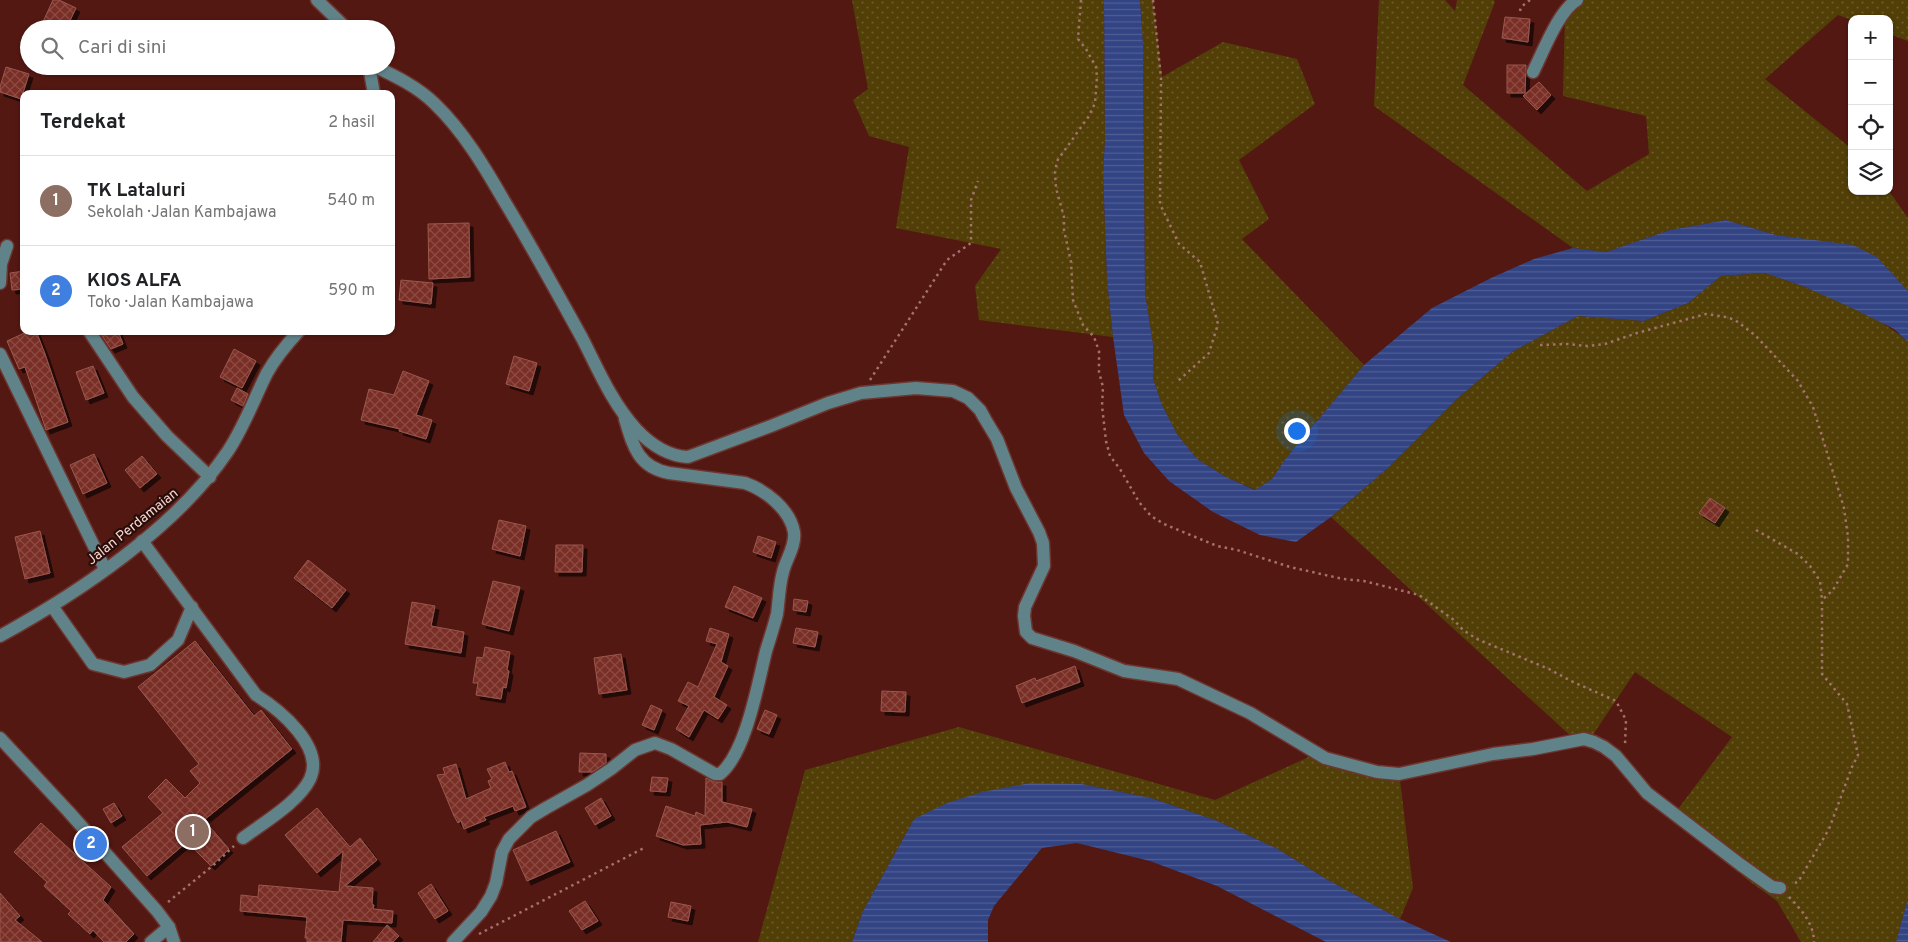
<!DOCTYPE html>
<html lang="id">
<meta charset="utf-8">
<style>
:root{--surface:#fff;--page:#f2f2f2;--text:#202124;--muted:#757577;--line:#e0e0e0;--accent:#2563eb}
body{margin:0;font-family:Overpass,sans-serif;background:var(--page);color:var(--text)}
.controls{position:absolute;right:15px;top:15px;display:grid;overflow:hidden;border-radius:10px;box-shadow:0 1px 4px #0004}
.controls button{width:45px;height:45px;display:grid;place-items:center;padding:0;border:0;border-bottom:1px solid var(--line);background:var(--surface);color:var(--text);font:25px sans-serif}
.you{position:absolute;left:1296px;top:430px;width:18px;height:18px;margin:-12px;border:4px solid #fff;border-radius:50%;background:#1a73e8;box-shadow:0 0 0 8px #1a73e833}
.badge{display:grid;place-items:center;width:32px;height:32px;border-radius:50%;background:var(--accent);color:#fff;font-size:16px;font-weight:700}
.pin{position:absolute;translate:-50% -50%;border:2px solid #fff;box-shadow:0 1px 5px #0006}
.list{margin:0;padding:0;list-style:none}
h2{display:flex;justify-content:space-between;align-items:center;height:65px;margin:0;padding:0 20px;font-size:21px}
h2 small{font-size:16px;font-weight:400;color:var(--muted)}
.list li{display:grid;grid-template-columns:32px 1fr auto;gap:15px;align-items:center;box-sizing:border-box;height:90px;padding:0 20px;border-top:1px solid var(--line)}
.list b{display:block;font-size:19px;white-space:nowrap}
.list p{margin:0;font-size:16px;white-space:nowrap;color:var(--muted)}
.list em{font-size:16px;font-style:normal;color:var(--muted)}
.icon{flex:none;width:28px;height:28px;fill:none;stroke:currentColor;stroke-width:2;stroke-linecap:round;stroke-linejoin:round}
.map{position:relative;flex:none;width:1908px;height:942px;overflow:hidden}
.search{position:absolute;background:var(--surface);box-shadow:0 1px 4px #0004;left:20px;top:20px;width:375px;height:55px;display:flex;align-items:center;gap:12px;box-sizing:border-box;padding:0 18px;border-radius:28px;color:var(--muted);font-size:19px}
.panel{position:absolute;background:var(--surface);box-shadow:0 1px 4px #0004;left:20px;top:90px;width:375px;height:245px;border-radius:10px}
.map>svg:first-child{display:block}
</style>
<div class="map">
<svg width="1908" height="942" viewBox="0 0 1908 942">
<defs>
<pattern id="grass-dots" width="8" height="8" patternUnits="userSpaceOnUse" patternTransform="scale(1.25)"><rect width="8" height="8" fill="#513f07"/><path d="M2 2h.1M6 6h.1" fill="none" stroke="#6b5a2a" stroke-width="1.8" stroke-linecap="round"/></pattern>
<pattern id="water-rules" width="6" height="5" patternUnits="userSpaceOnUse" patternTransform="scale(1.25)"><rect width="6" height="5" fill="#324484"/><path d="M0 2.5h6" fill="none" stroke="#515e94"/></pattern>
<pattern id="building-cross-hatch" width="8" height="8" patternUnits="userSpaceOnUse" patternTransform="scale(1.25)"><rect width="8" height="8" fill="#792d25"/><path d="M0 0l8 8M0 8l8-8" fill="none" stroke="#8d4b43"/></pattern>
<filter id="shadow"><feDropShadow dx="4" dy="4" stdDeviation="0" flood-color="#0009"/></filter>
</defs>
<rect width="100%" height="100%" fill="#531812"/>
<g fill="url(#grass-dots)">
<path d="M852,0H1104L1105,140L1103,173L1107,280L1113,337L979,320L975,286L1001,249L896,228L909,147L869,136L853,100L868,89Z"/>
<path d="M1140,0H1153L1162,77L1223,42L1297,59L1315,104L1239,160L1269,219L1242,239L1364,365L1286,458L1272,479L1256,490L1226,477L1197,459L1177,434L1162,405L1153,378V344L1145,293L1143,44Z"/>
<path d="M1379,0H1445L1455,11L1457,0H1494L1495,2L1463,85L1587,191L1649,154L1646,116L1563,96L1565,13L1585,0H1908V41L1889,34V19L1852,20L1838,15L1765,79L1852,149V191H1889L1908,218V291L1877,257L1818,241L1776,235L1726,220L1670,230L1606,252L1573,248L1374,106Z"/>
<path d="M1765,273C1809,288 1874,311 1908,342V898L1896,942H1801L1777,901L1749,881L1672,817L1732,737L1635,672L1584,748L1331,517L1389,467L1458,398L1512,352L1578,316L1644,321L1688,303L1721,276Z"/>
<path d="M959,727L1215,800L1313,755L1380,777L1400,780L1413,888L1400,919L1328,880L1276,848L1215,820L1151,798L1082,784L914,819L863,911L852,942H758L805,770Z"/>
</g>
<g fill="url(#water-rules)">
<path d="M1104,0H1140L1143,44L1145,293L1153,344V378L1162,405L1177,434L1197,459L1226,477L1255,490L1272,479L1286,458L1364,365L1432,308L1491,278L1534,259L1573,248L1606,252L1670,230L1726,220L1776,235L1853,245L1877,257L1908,291V342L1894,329L1850,307L1805,287L1765,273L1721,276L1688,303L1644,321L1578,316L1512,352L1458,398L1389,467L1331,517L1296,542L1260,535L1213,512L1169,481L1144,453L1124,415L1113,337L1107,280L1103,173L1105,140Z"/>
<path d="M1030,783L1082,784L1151,798L1215,820L1276,848L1328,880L1400,919L1451,942H1326L1217,886L1150,861L1077,843L1042,848L994,906L988,920V942H852L863,911L914,819L947,803L982,792Z"/>
<path d="M1908,898V942H1896Z"/>
</g>
<g fill="url(#building-cross-hatch)" stroke="#9a584f" filter="url(#shadow)">
<path d="M53,0H59L76,8L66,29H52L42,24Z"/>
<path d="M1505,17L1530,19L1528,42L1502,38Z"/>
<path d="M1507,65H1526L1525,93H1507Z"/>
<path d="M6,67L29,74L21,99L0,92V87Z"/>
<path d="M1539,82L1551,95L1537,110L1523,96Z"/>
<path d="M469,223L470,277L429,279L428,224Z"/>
<path d="M24,271V289L12,290L10,273Z"/>
<path d="M401,280L433,283L431,304L399,300Z"/>
<path d="M29,331H36L45,354L68,422L46,430L25,367L19,369L7,341Z"/>
<path d="M99,331H118L123,344L111,349Z"/>
<path d="M234,349L256,361L242,388L220,377Z"/>
<path d="M514,356L537,363L529,391L506,384Z"/>
<path d="M93,366L104,393L86,400L76,372Z"/>
<path d="M403,371L429,381L416,415L432,420L426,439L399,431L400,429L361,420L369,389L394,395Z"/>
<path d="M237,388L248,394L243,406L231,400Z"/>
<path d="M94,454L107,483L83,494L70,465Z"/>
<path d="M142,456L157,474L140,488L125,470Z"/>
<path d="M1710,498L1725,508L1715,523L1699,513Z"/>
<path d="M499,520L526,526L520,556L492,549Z"/>
<path d="M40,531L50,573L25,579L15,537Z"/>
<path d="M758,536L776,542L771,558L753,552Z"/>
<path d="M556,545H583L582,572H555Z"/>
<path d="M308,560L346,590L332,608L294,578Z"/>
<path d="M493,581L520,587L509,631L482,624Z"/>
<path d="M734,586L762,598L753,618L725,607Z"/>
<path d="M794,599L808,601L806,612L793,610Z"/>
<path d="M412,602L435,606L431,626L464,632L461,653L405,644Z"/>
<path d="M710,628L729,634L721,662L728,666L714,697L727,705L718,719L704,710L689,737L676,729L689,706L678,701L688,682L698,687L717,644L706,641Z"/>
<path d="M796,628L818,632L815,647L793,643Z"/>
<path d="M195,641L254,716L261,710L292,749L204,820L229,849L211,866L187,842L147,876L122,847L163,813L148,797L166,779L185,798L200,783L190,771L199,764L138,687Z"/>
<path d="M485,647L510,652L507,670L509,671L506,688L503,687L501,699L476,695L478,683H473L477,657L483,658Z"/>
<path d="M621,654L627,690L599,694L594,658Z"/>
<path d="M1075,666L1080,682L1022,703L1016,686L1035,678L1036,681Z"/>
<path d="M882,691L906,692L905,712L881,711Z"/>
<path d="M651,705L662,710L654,730L642,725Z"/>
<path d="M765,710L777,715L769,734L757,729Z"/>
<path d="M580,753L606,754V763L592,772H579Z"/>
<path d="M505,762L509,772L512,771L526,807L515,811L513,806L484,817L486,820L464,829L461,821L458,823L454,816L437,775L445,774L443,768L456,764L466,799L491,788L488,781L492,779L487,769Z"/>
<path d="M652,777L668,778L666,792L650,791Z"/>
<path d="M706,778L715,782H722V802L752,809L747,827L727,822L700,825L701,844L683,845L656,836L666,806L695,816L696,812L705,816Z"/>
<path d="M601,798L611,816L595,825L585,808Z"/>
<path d="M114,803L122,816L111,823L103,809Z"/>
<path d="M317,808L350,847L360,838L377,860L345,886L373,888L372,905H374L373,909L393,911L392,923L343,920L341,942H307V938H305L307,917L240,911L241,895L258,897L259,885L339,892L343,851L317,873L285,835Z"/>
<path d="M41,823L111,887L103,900L134,934L126,942H104L93,930L90,934L68,914L71,911L44,886L47,882L14,852Z"/>
<path d="M556,831L570,862L527,881L513,850Z"/>
<path d="M431,884L448,911L435,919L418,893Z"/>
<path d="M0,893L20,916L15,920L42,942H0Z"/>
<path d="M585,901L598,921L582,930L569,911Z"/>
<path d="M671,902L691,906L688,921L668,917Z"/>
<path d="M387,925L399,936L393,942H373Z"/>
</g>
<g fill="none" stroke-linecap="round" stroke-linejoin="round">
<g stroke="#6e3630" stroke-width="15">
<g id="minor">
<path d="M317,0L347,29"/>
<path d="M369,66L374,94"/>
<path d="M374,66C395,76 418,87 435,104C463,131 484,166 503,199C531,245 556,291 582,338C598,369 612,403 636,429C650,444 667,456 688,457L771,426L828,403L861,393L916,388L953,391L968,398L980,410L985,419L997,439L1016,488L1039,532L1043,543L1044,566L1025,607L1024,616L1026,632L1032,638L1074,651L1124,671L1178,679L1250,713L1325,758L1377,772L1399,774L1493,754L1533,749L1584,739L1594,742L1604,747L1616,756L1647,793L1741,865L1772,887L1780,888"/>
<path d="M1533,72C1543,52 1559,10 1577,0"/>
<path d="M0,283L1,264L7,246"/>
<path d="M89,331L133,397L167,436L210,477"/>
<path d="M0,354L105,569"/>
<path d="M142,541L256,695C280,710 325,747 310,779C299,802 263,823 243,838"/>
<path d="M52,606L93,664L124,672L150,665L178,640L192,607"/>
<path d="M0,636C80,592 177,527 228,451C244,427 254,399 267,373C276,357 287,344 299,331"/>
<path d="M0,738L68,811L157,911L169,927L174,942"/>
<path d="M151,942L169,927"/>
<path d="M453,942L481,912L491,896L496,883L502,852L509,839L531,817L546,808L587,785L611,769L635,750L655,743L671,749L715,774H720C746,753 758,683 766,651C770,638 774,626 777,614C779,600 779,586 783,572C786,559 796,546 794,532C790,509 765,490 745,483L669,473C638,467 633,446 625,419"/>
</g>
</g>
<g stroke="#a3726c" stroke-width="2.5" stroke-dasharray="2.5 4" stroke-linecap="butt">
<path d="M1081,0L1078,39L1086,49L1096,67L1097,77L1095,103L1089,116L1057,161L1055,173L1056,188L1064,217V230L1071,262L1073,300L1083,325L1094,337L1099,351V372L1103,387L1102,406L1106,441L1110,456L1120,469L1139,502L1151,516L1164,524L1217,546L1237,550L1290,567L1343,579L1364,581L1419,595L1454,620L1463,630L1477,639L1549,669L1571,681L1616,701L1626,720L1625,745"/>
<path d="M1153,0L1161,78L1160,204L1179,244L1200,262L1218,324L1209,353L1178,381"/>
<path d="M1520,11L1521,7L1530,0"/>
<path d="M1540,345L1568,344L1587,346L1605,344L1637,333L1706,314L1726,317L1735,320L1755,335L1798,381L1813,407L1844,508L1848,537V564L1833,590L1822,600"/>
<path d="M870,380L947,260L971,243V200L978,181"/>
<path d="M1756,530L1798,554L1810,566L1820,581L1822,600V674L1847,704L1858,755L1852,767L1829,829L1798,882L1791,884"/>
<path d="M1789,897C1801,909 1814,924 1814,942"/>
<path d="M168,902L216,863L234,846"/>
<path d="M479,934L644,848"/>
</g>
<use href="#minor" stroke="#608389" stroke-width="12"/>
</g>
<g text-anchor="middle" stroke-width="4.5" stroke-linejoin="round" paint-order="stroke">
<g font-size="14" fill="#fbd4cd" stroke="#280e0b">
<text transform="translate(132 526) rotate(-39)" y="5">Jalan Perdamaian</text>
</g>
</g>
</svg>
<div class="controls">
<button>+</button>
<button>−</button>
<button><svg class="icon" aria-label="locate" viewBox="0 0 24 24"><circle cx="12" cy="12" r="6"/><path d="M12 2v4M12 18v4M2 12h4M18 12h4"/></svg></button>
<button><svg class="icon" aria-label="layers" viewBox="0 0 24 24"><path d="M12 4l9 5-9 5-9-5zM3 14l9 5 9-5"/></svg></button>
</div>
<div class="you"></div>
<div class="pin badge" style="left:193px;top:832px;background:#8d6e63">1</div>
<div class="pin badge" style="left:91px;top:844px;background:#3f7fe0">2</div>
<div class="search"><svg class="icon" aria-label="search" viewBox="0 0 24 24"><circle cx="10" cy="10" r="6"/><path d="M15 15l6 6"/></svg>Cari di sini</div>
<section class="panel">
<h2>Terdekat<small>2 hasil</small></h2>
<ul class="list">
<li><span class="badge" style="background:#8d6e63">1</span><div><b>TK Lataluri</b><p>Sekolah · Jalan Kambajawa</p></div><em>540 m</em></li>
<li><span class="badge" style="background:#3f7fe0">2</span><div><b>KIOS ALFA</b><p>Toko · Jalan Kambajawa</p></div><em>590 m</em></li>
</ul>
</section>
</div>
